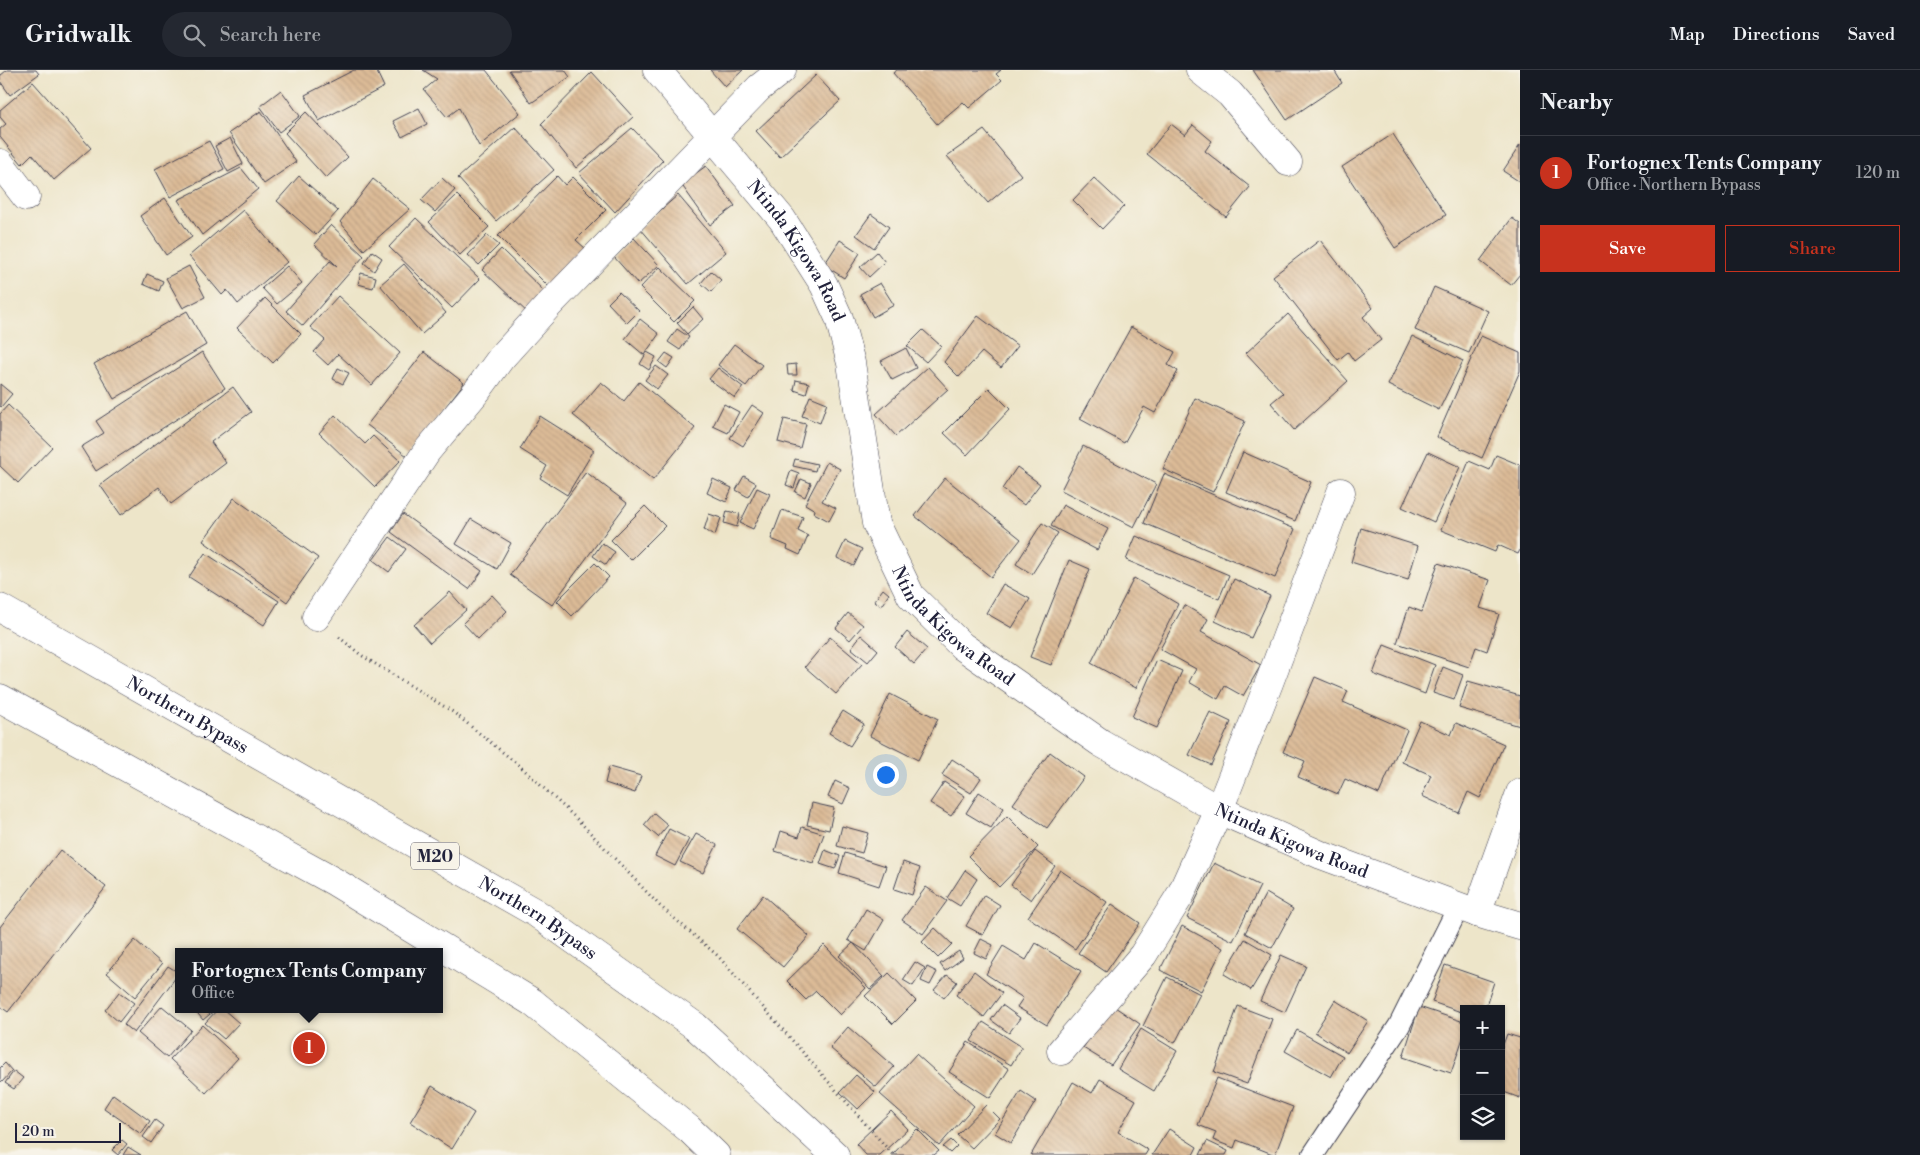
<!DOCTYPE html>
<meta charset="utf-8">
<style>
:root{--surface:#171b24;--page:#242831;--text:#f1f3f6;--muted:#9ea1a6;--line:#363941;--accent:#c8321e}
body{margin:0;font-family:"Libre Bodoni",serif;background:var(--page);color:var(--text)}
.controls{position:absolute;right:15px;bottom:15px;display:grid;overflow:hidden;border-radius:0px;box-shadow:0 1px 4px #0004}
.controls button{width:45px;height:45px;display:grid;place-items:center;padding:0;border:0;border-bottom:1px solid var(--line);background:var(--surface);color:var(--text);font:25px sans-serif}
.scale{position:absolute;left:15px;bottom:12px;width:106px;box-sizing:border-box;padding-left:5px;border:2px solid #22223b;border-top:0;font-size:14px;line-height:18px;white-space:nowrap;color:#22223b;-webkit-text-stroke:4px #f7f3e8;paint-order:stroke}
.you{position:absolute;left:885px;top:704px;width:18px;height:18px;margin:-12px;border:4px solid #fff;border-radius:50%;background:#1a73e8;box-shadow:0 0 0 8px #1a73e833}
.badge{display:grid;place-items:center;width:32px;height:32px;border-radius:50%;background:var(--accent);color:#fff;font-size:16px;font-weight:700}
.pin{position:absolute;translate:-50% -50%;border:2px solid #fff;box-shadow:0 1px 5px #0006}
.popup{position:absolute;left:175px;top:878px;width:268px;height:65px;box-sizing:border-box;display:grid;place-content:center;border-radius:0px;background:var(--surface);filter:drop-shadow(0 1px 4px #0005);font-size:16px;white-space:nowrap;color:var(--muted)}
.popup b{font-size:19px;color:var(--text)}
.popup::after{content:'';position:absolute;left:50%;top:100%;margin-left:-10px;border:10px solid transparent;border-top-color:var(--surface)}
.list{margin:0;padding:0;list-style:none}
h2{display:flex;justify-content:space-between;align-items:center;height:65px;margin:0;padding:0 20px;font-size:21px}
h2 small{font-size:16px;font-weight:400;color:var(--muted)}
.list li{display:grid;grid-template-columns:32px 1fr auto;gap:15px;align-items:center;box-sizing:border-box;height:75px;padding:0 20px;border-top:1px solid var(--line)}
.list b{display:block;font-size:19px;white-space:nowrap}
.list p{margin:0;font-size:16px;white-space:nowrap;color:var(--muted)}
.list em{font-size:16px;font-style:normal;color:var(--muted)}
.actions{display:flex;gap:10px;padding:15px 20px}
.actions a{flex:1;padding:11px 0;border:1px solid var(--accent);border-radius:0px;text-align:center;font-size:18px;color:var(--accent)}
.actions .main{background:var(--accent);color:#fff}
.icon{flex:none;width:28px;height:28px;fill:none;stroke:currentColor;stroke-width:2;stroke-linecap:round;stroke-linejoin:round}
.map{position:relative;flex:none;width:1520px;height:1085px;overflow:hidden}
header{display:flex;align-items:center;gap:30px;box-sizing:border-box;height:70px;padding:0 25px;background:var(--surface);border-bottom:1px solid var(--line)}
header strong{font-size:24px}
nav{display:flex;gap:28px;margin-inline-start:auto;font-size:18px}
.search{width:350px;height:45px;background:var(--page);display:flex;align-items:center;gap:12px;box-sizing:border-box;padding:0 18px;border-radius:28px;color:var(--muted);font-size:19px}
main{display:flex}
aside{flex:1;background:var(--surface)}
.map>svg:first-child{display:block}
</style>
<header>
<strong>Gridwalk</strong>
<div class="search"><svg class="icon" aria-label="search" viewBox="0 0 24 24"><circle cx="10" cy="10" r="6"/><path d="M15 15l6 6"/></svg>Search here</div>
<nav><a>Map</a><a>Directions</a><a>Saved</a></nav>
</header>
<main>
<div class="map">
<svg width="1520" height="1085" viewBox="0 0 1520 1085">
<defs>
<pattern id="building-back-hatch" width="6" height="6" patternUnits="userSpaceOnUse" patternTransform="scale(1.25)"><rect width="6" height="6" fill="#dcbb97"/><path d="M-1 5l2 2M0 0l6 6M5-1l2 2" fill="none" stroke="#bca083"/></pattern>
</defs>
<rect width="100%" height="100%" fill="#f7f3e8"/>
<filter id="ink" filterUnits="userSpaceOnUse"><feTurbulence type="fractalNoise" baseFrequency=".02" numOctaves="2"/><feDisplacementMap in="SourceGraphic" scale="10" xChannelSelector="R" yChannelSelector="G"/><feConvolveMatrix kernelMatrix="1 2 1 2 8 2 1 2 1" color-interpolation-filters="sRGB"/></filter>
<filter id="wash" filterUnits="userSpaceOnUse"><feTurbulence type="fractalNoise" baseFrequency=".0096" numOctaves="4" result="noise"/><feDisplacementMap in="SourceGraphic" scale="20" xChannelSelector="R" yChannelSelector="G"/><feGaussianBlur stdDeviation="1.12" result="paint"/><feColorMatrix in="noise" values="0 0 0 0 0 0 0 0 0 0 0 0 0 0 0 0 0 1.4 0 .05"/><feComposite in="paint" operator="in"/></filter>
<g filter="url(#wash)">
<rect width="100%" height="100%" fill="#ede5c9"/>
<g id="blocks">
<g fill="url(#building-back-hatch)">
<path d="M7,0H36L39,4L10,25L0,11V6Z"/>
<path d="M354,0H376L384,17L319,51L305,25Z"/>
<path d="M423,0H486L520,43L479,76L459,38L447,47L424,20L437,9Z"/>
<path d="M509,0H565L570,7L531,33Z"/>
<path d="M710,0H743L725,17Z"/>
<path d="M897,0H1001L996,4L1002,10L969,38L963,32L937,54L893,3Z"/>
<path d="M1253,0H1334L1342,13L1287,50Z"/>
<path d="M592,2L633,47L576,98L541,54Z"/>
<path d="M816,5L840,31L780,87L756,61Z"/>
<path d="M33,12L91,78L54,110L32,84L22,94L0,67V59L6,54L0,47V40Z"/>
<path d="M281,20L300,46L279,62L260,36Z"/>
<path d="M419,38L427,54L402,67L393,51Z"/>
<path d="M261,41L296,92L264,114L229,63Z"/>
<path d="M306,42L348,87L326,108L285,63Z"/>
<path d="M1171,54L1185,65L1193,55L1212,71L1205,81L1250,117L1226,147L1147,84Z"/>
<path d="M515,57L554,100L496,151L458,108Z"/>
<path d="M632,58L663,90L615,142L579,103Z"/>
<path d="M984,60L1021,105L988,133L947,86Z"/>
<path d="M1393,64L1446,145L1395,178L1342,97Z"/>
<path d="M230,68L243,94L228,102L215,76Z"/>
<path d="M209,71L224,99L170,127L155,99Z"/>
<path d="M1520,75V112L1503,101Z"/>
<path d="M706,96L735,136L710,155L681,114Z"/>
<path d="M241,98L258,119L202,165L178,130Z"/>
<path d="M299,106L338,141L316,165L277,131Z"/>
<path d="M557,106L565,115L573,107L606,140L576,170L586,179L548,216L498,166Z"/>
<path d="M442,108L455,120L435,142L421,130Z"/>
<path d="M1094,108L1124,136L1102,159L1073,130Z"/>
<path d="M373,109L410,139L364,180L340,152Z"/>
<path d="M457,125L489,157L460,185L429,152Z"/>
<path d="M678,125L726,182L688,214L640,158Z"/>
<path d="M165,128L192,167L166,185L140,146Z"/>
<path d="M243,140L287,192L238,234L227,220L222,225L189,186Z"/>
<path d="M871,144L889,157L874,178L856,165Z"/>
<path d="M416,148L480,209L452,238L389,177Z"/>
<path d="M1512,148L1520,154V204L1511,215L1480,191Z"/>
<path d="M331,155L364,186L303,256L286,241L330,191L337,196L314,174Z"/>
<path d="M487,165L499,175L479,195L468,185Z"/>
<path d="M634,168L659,195L638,214L614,187Z"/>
<path d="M840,170L860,183L844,208L824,195Z"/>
<path d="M1320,170L1373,238L1363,247L1381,270L1354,291L1348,282L1338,290L1273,206Z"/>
<path d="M501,179L547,224L529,244L482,200Z"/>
<path d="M372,181L382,188L374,201L364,193Z"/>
<path d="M877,182L885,192L869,207L860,197Z"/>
<path d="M404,194L446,243L422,264L380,215Z"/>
<path d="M189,196L205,227L183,238L166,208Z"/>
<path d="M287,196L302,213L277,234L262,218Z"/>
<path d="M660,197L695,231L674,252L640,218Z"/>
<path d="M711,201L721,210L711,222L701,213Z"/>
<path d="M361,203L376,207L373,218L358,214Z"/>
<path d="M147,204L163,211L159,221L143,214Z"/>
<path d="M880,213L894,235L873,247L860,224Z"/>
<path d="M1434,217L1488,241L1469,283L1415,260Z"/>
<path d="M619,222L639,241L627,253L608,233Z"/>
<path d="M338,226L400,283L372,315L338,284L328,295L314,282L325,270L310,257Z"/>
<path d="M265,228L301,264L273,293L237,258Z"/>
<path d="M693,237L703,249L687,264L677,253Z"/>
<path d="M187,241L206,275L114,329L94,294Z"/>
<path d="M1288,244L1348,311L1294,360L1271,333L1283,323L1246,283Z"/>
<path d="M978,246L1018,276L1001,298L982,282L959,307L944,292Z"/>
<path d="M640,249L659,264L644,285L625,269Z"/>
<path d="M1131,257L1175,282L1168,295L1178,301L1155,343L1144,337L1124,373L1080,349Z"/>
<path d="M677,259L689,267L680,280L668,272Z"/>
<path d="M923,260L941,276L926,292L907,276Z"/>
<path d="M1412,266L1463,291L1439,340L1388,315Z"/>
<path d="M1481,266L1520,283V301L1482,388L1437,367Z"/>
<path d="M734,274L762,295L746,316L718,295Z"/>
<path d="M906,278L916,298L892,310L881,291Z"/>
<path d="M202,282L225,318L96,401L81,377L104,363L96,351Z"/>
<path d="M424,282L464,313L407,386L367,355Z"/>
<path d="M647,282L656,287L649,300L640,294Z"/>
<path d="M666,283L674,288L667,298L659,292Z"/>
<path d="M796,294L797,305H788L787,295Z"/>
<path d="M656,296L668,305L657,319L645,310Z"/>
<path d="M928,297L948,319L896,366L876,344Z"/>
<path d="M338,298L349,303L343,314L333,309Z"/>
<path d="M718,298L743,317L735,328L709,309Z"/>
<path d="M796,310L809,313L806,324L794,320Z"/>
<path d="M601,312L624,331L639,312L695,358L653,410L573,345Z"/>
<path d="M0,314L12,324L1,337L0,336Z"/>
<path d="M233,317L251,342L211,372L226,393L171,434L159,417L121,445L100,415Z"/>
<path d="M989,318L1010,339L967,385L944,363Z"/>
<path d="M810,326L827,333L820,353L802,346Z"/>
<path d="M1195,328L1245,351L1213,422L1163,399Z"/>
<path d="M724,334L739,342L728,363L713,356Z"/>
<path d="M8,335L52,377L18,413L0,396V344Z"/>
<path d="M752,335L764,343L743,376L730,368Z"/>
<path d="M335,345L365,374L373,366L400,391L375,417L319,363Z"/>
<path d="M540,346L594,380L567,425L540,408L547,396L520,379Z"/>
<path d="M784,349L806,354L800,378L778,372Z"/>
<path d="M1083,376L1156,414L1134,457L1061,420Z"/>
<path d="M1243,382L1311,412L1295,451L1226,422Z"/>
<path d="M1428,382L1460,397L1434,452L1402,437Z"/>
<path d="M1496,385L1520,395V480L1518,484L1498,475L1495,482L1441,460L1469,391L1490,400Z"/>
<path d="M795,389L817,394L815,401L793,396Z"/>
<path d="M827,392L840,399L822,431L836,438L829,451L814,443L815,440L805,434Z"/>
<path d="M1017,397L1040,414L1024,435L1002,419Z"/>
<path d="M791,400L799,403L794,418L786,415Z"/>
<path d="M586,402L627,433L552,535L510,505Z"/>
<path d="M1164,404L1295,459L1275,508L1144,453Z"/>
<path d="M744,406L756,413L748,427L736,420Z"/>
<path d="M945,408L1021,469L991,507L915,446Z"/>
<path d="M713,409L732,418L726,432L707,423Z"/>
<path d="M801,409L811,413L805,427L795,422Z"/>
<path d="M757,418L770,424L753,459L740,453Z"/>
<path d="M234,428L318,488L287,532L203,471Z"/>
<path d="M1063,435L1108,459L1097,480L1051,456Z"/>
<path d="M645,436L665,456L631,490L611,470Z"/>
<path d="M782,440L803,447L798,461L808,466L800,485L787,479L788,476L771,469Z"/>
<path d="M727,441L740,444L737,457L724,453Z"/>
<path d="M403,444L482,501L469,519L391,462Z"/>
<path d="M709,444L721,448L715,465L704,460Z"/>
<path d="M471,449L511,473L497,499L456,474Z"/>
<path d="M1042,453L1058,463L1032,504L1016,494Z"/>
<path d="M1361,458L1418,476L1408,510L1351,492Z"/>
<path d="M1136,466L1229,505L1219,529L1126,490Z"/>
<path d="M390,467L406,479L389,502L373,490Z"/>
<path d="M845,471L862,479L854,496L837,488Z"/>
<path d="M602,473L615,482L606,495L593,486Z"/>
<path d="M205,483L279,531L264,555L189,507Z"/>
<path d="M1069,490L1090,499L1051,595L1030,587Z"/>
<path d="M595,493L609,507L572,546L557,531Z"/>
<path d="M1438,493L1490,510L1480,538L1499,544L1487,581L1476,577L1469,597L1397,573L1409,537L1422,542Z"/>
<path d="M1134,508L1178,534L1136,618L1091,593Z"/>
<path d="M1234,509L1270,526L1251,568L1215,551Z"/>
<path d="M1003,514L1030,529L1012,558L986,543Z"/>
<path d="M883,519L889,524L881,536L874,531Z"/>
<path d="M450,522L466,540L430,573L414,555Z"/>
<path d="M492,525L507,541L478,569L463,553Z"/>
<path d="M1184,535L1208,549L1201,562L1261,595L1243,626L1225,616L1218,629L1189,612L1196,599L1160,579Z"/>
<path d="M848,543L863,555L850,570L836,558Z"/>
<path d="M907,562L927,579L914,594L895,577Z"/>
<path d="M861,565L878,580L868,592L851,578Z"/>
<path d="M830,567L862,594L836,624L805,597Z"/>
<path d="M1384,575L1435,595L1425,624L1373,604Z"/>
<path d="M1157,590L1182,601L1157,658L1132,647Z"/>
<path d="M1443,597L1463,605L1454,630L1433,623Z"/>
<path d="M1315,607L1348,621L1343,632L1407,660L1379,724L1345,709L1338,724L1298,707L1305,691L1283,682Z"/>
<path d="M1468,611L1520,626V656L1459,638Z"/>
<path d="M890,624L938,649L918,690L870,666Z"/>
<path d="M843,641L864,654L850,676L829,663Z"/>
<path d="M1210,642L1231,652L1211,695L1189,685Z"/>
<path d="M1420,651L1451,665L1456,653L1504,674L1480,728L1468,722L1459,743L1422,726L1431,705L1402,692Z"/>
<path d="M1050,682L1084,707L1047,758L1013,734Z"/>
<path d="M952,689L981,708L971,723L942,705Z"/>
<path d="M609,697L641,706L635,723L605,713Z"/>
<path d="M835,711L850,718L843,734L828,727Z"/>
<path d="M944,712L965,726L951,746L930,733Z"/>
<path d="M979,722L1004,738L991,758L966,743Z"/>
<path d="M812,733L834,738L829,760L807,755Z"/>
<path d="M654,743L668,755L658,767L644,755Z"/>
<path d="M1007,746L1038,777L999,817L968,786Z"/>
<path d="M842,756L868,763L862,783L837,776Z"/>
<path d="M802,757L824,764L813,793L775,781L781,761L799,767Z"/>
<path d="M669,759L689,769L675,796L655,786Z"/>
<path d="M696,764L717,775L703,803L680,792Z"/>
<path d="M60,780L106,817L8,942L0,936V857Z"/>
<path d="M825,780L840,786L835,799L820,794Z"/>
<path d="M1035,781L1055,796L1031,830L1011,815Z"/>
<path d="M845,783L886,796L879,816L839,803Z"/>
<path d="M903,792L920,798L912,825L894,819Z"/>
<path d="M1214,793L1260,816L1233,871L1187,848Z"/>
<path d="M965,800L977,809L960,836L947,828Z"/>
<path d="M1060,800L1107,832L1075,879L1028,847Z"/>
<path d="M926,817L947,831L923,864L902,850Z"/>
<path d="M1266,823L1293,839L1272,878L1245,863Z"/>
<path d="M763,825L809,866L783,897L737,859Z"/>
<path d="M984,825L1000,835L983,865L966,856Z"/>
<path d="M1112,834L1140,853L1106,902L1078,883Z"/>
<path d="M866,839L884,850L866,881L848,870Z"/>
<path d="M1182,856L1223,878L1201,921L1160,900Z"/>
<path d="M935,858L952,874L938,888L922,872Z"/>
<path d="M981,869L993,875L986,889L974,883Z"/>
<path d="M1245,869L1272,885L1251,920L1224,904Z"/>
<path d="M135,870L162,894L135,927L107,903Z"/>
<path d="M853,873L884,906L870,919L839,886Z"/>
<path d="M1036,873L1081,901L1047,955L1017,937L1023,928L986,904L1003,876L1026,890Z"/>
<path d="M824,875L866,918L840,945L816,921L806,930L787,911Z"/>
<path d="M959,881L963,888L945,901L940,894Z"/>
<path d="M1281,885L1306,896L1285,942L1260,931Z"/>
<path d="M915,892L925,898L913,916L903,910Z"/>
<path d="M1445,895L1494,912L1485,939H1464V943L1432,932Z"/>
<path d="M168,896L179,903L134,963L124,955Z"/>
<path d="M927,897L937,902L930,915L921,911Z"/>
<path d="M974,901L1002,923L984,947L956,925Z"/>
<path d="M889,903L916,931L893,954L865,926Z"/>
<path d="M947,905L957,912L944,928L934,920Z"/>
<path d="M1167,907L1200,924L1175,973L1143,956Z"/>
<path d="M119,922L134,933L119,952L105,940Z"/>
<path d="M1335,930L1368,951L1347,983L1315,962Z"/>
<path d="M1002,935L1020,948L1009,963L991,950Z"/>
<path d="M1112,935L1140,954L1111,995L1083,978Z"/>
<path d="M162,936L191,960L167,988L138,963Z"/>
<path d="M1238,936L1272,949L1247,1014L1214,1002Z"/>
<path d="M1419,937L1464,952V965L1451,1003L1403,987Z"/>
<path d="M194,939H216L203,950Z"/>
<path d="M218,939H223L239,953L224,969L205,953Z"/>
<path d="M983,952L1022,977L1011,995L971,971Z"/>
<path d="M202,955L238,988L206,1023L170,989Z"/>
<path d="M848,957L894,997L876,1017L830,978Z"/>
<path d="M1141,959L1177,981L1154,1021L1118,999Z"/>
<path d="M1297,960L1343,986L1331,1007L1285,981Z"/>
<path d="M1507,964L1520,968V1028L1501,1021V980Z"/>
<path d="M968,972L1009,999L990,1028L949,1002Z"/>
<path d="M916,984L974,1036L939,1076L880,1024Z"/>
<path d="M5,993L12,1001L2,1012L0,1010V998Z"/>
<path d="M14,1001L23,1008L14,1019L5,1013Z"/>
<path d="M856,1005L875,1022L858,1039L840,1022Z"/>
<path d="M1217,1008L1293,1037L1275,1085L1237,1070L1234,1078L1213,1070L1216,1062L1198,1055Z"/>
<path d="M1100,1009L1136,1030L1118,1062L1148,1080L1145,1085H1031L1073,1012L1092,1023Z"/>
<path d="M432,1016L474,1043L452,1079L410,1052Z"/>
<path d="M1021,1021L1036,1031L1011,1073L995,1063Z"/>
<path d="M113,1024L150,1051L141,1064L104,1038Z"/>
<path d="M986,1035L1000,1049L972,1078L957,1065Z"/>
<path d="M891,1041L908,1059L880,1085H866L856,1074Z"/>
<path d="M155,1050L163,1056L151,1073L143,1067Z"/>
<path d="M917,1059L939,1081L934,1085H892Z"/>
<path d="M1169,1059L1197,1077L1193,1085H1152Z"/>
<path d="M122,1070L127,1074L118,1085L112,1080Z"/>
<path d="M951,1070L957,1076L950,1083L943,1077Z"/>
<path d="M1207,1071L1228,1081L1226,1085H1200Z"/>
<path d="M128,1077L141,1085H123Z"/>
</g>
</g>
</g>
<g filter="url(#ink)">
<use href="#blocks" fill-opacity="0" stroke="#403f50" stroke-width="1"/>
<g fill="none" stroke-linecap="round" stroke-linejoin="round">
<g stroke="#403f50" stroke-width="23">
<path id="lane" d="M1313,1085L1399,956L1459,836"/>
</g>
<g stroke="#403f50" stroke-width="29">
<g id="street">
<path d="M1200,0L1230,24L1288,92"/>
<path d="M0,93L26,127"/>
<path d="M316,547L427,381L477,321L501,288L548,236L759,18L782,0"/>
<path d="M1477,843L1520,723"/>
<path d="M1061,981L1143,885L1181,824L1219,740L1269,613L1341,422"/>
</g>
</g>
<g stroke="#403f50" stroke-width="29">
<g id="secondary">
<path id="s1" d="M657,0L782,149L824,215L839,248L851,293L876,453L911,526L962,576L1101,673L1219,740L1321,785L1477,843L1520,856"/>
</g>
</g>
<g stroke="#403f50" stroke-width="29">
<g id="highway">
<path id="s2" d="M0,538L536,843L695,956L835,1085"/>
<path d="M0,628L335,812L532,932L689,1059L716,1085"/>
</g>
</g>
<path stroke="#403f50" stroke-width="3" stroke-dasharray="1 4" stroke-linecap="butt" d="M339,567L361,585L453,642L521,697L578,750L660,836L718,886L893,1085"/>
<use href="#lane" stroke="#fff" stroke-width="21"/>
<use href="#street" stroke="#fff" stroke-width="28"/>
<use href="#secondary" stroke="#fff" stroke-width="28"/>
<use href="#highway" stroke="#fff" stroke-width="28"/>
</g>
</g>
<g text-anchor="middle" stroke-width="5" stroke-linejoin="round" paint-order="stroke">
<rect fill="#f7f3e8" stroke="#62616f" stroke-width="1" x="411" y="772.5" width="48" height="27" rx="4"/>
<g font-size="16" font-weight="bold" fill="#22223b">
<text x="435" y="792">M20</text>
</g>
<g font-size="18" fill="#22223b" stroke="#f7f3e8">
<text dy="6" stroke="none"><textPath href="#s1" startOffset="229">Ntinda Kigowa Road</textPath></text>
<text dy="6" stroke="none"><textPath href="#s1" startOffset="649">Ntinda Kigowa Road</textPath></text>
<text dy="6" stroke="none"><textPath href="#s2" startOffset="216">Northern Bypass</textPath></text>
<text dy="6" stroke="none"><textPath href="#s1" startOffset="1054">Ntinda Kigowa Road</textPath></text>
<text dy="6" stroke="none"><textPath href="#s2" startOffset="621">Northern Bypass</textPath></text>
</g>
</g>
</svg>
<div class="controls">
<button>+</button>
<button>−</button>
<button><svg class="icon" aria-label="layers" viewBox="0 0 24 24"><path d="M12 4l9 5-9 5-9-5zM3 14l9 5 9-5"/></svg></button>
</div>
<div class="scale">20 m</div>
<div class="you"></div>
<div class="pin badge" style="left:309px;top:978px">1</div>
<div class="popup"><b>Fortognex Tents Company</b>Office</div>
</div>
<aside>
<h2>Nearby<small></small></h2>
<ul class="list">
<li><span class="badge">1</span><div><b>Fortognex Tents Company</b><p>Office · Northern Bypass</p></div><em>120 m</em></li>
</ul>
<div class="actions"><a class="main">Save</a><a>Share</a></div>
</aside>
</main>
